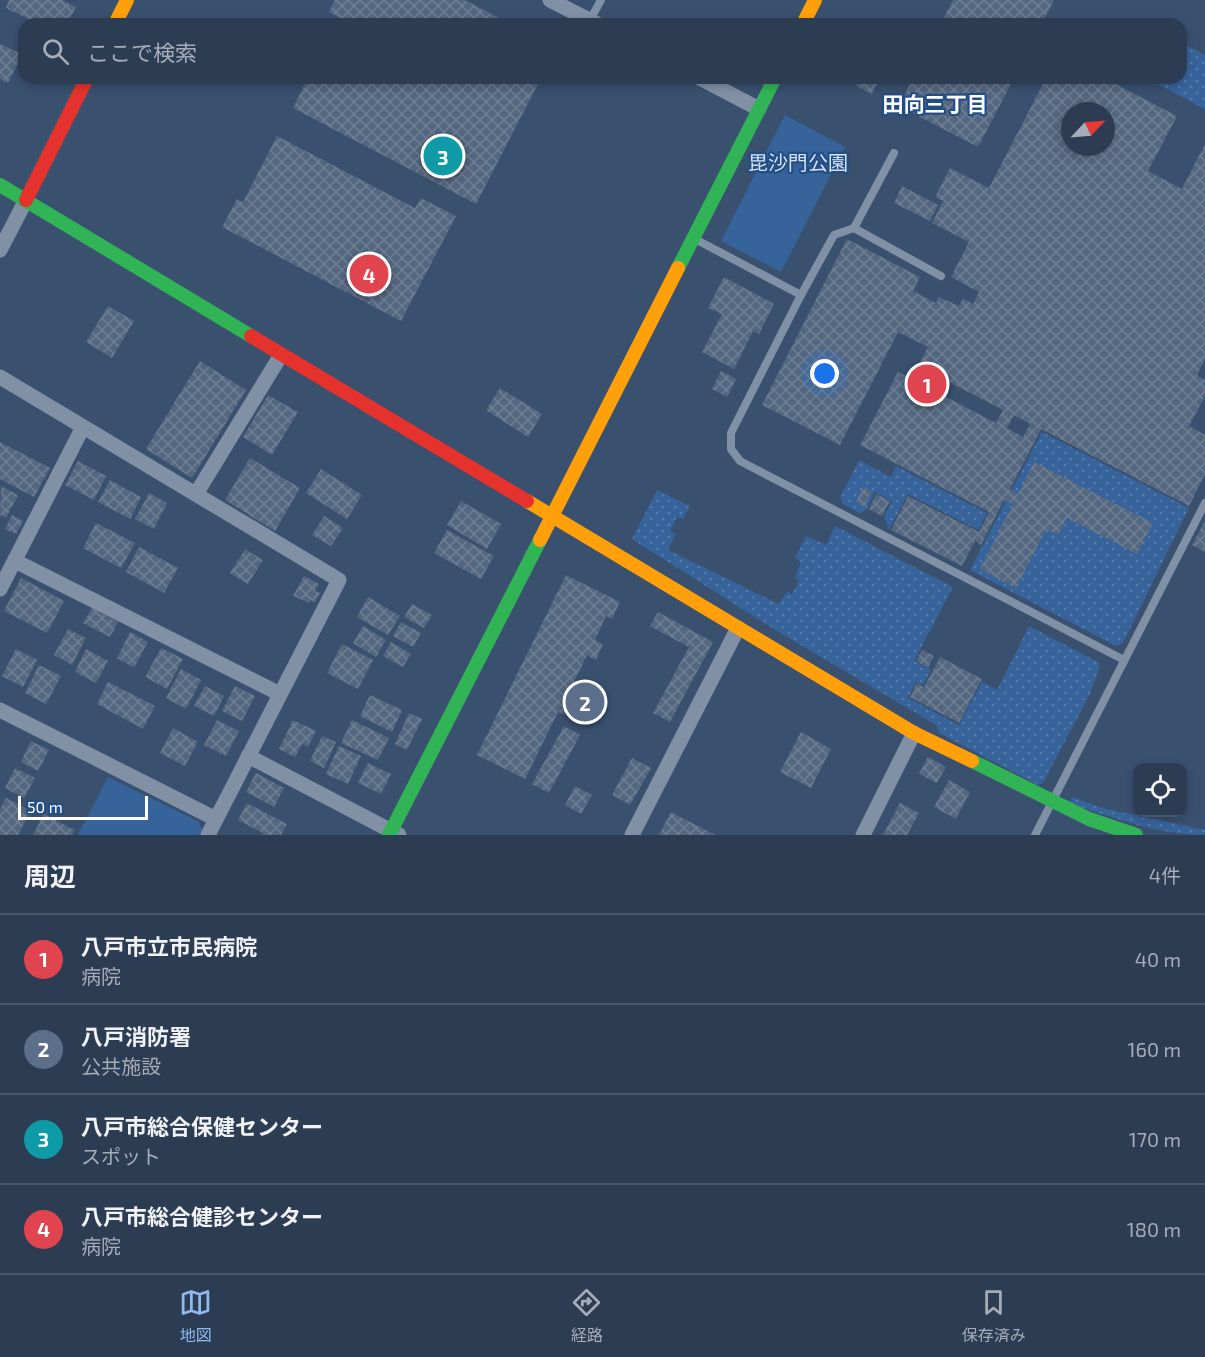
<!DOCTYPE html>
<html lang="ja">
<meta charset="utf-8">
<style>
:root{--surface:#2b3c53;--page:#37475d;--text:#f1f3f6;--muted:#a6adb8;--line:#47566a;--accent:#90b9f0}
body{margin:0;font-family:"Exo 2","Noto Sans JP",sans-serif;background:var(--page);color:var(--text)}
.controls{position:absolute;right:18px;bottom:18px;display:grid;overflow:hidden;border-radius:12px;box-shadow:0 3px 9px #0003}
.controls button{width:54px;height:54px;display:grid;place-items:center;padding:0;border:0;border-bottom:2px solid var(--line);background:var(--surface);color:var(--text);font:30px sans-serif}
.compass{position:absolute;left:1061px;top:102px;width:54px;height:54px;border-radius:50%;background:var(--surface);box-shadow:0 3px 9px #0003;rotate:64deg}
.scale{position:absolute;left:18px;bottom:15px;width:130px;box-sizing:border-box;padding-left:6px;border:3px solid #fff;border-top:0;font-size:16px;line-height:21px;white-space:nowrap;color:#fff;-webkit-text-stroke:4px #234d85;paint-order:stroke}
.you{position:absolute;left:825px;top:374px;width:21px;height:21px;margin:-15px;border:4px solid #fff;border-radius:50%;background:#1a73e8;box-shadow:0 0 0 9px #1a73e833}
.badge{display:grid;place-items:center;width:39px;height:39px;border-radius:50%;background:var(--accent);color:#fff;font-size:20px;font-weight:700}
.pin{position:absolute;translate:-50% -50%;border:3px solid #fff;box-shadow:0 2px 6px #0006}
.list{margin:0;padding:0;list-style:none}
h2{display:flex;justify-content:space-between;align-items:center;height:78px;margin:0;padding:0 24px;font-size:26px}
h2 small{font-size:20px;font-weight:400;color:var(--muted)}
.list li{display:grid;grid-template-columns:39px 1fr auto;gap:18px;align-items:center;box-sizing:border-box;height:90px;padding:0 24px;border-top:2px solid var(--line)}
.list b{display:block;font-size:22px;white-space:nowrap}
.list p{margin:0;font-size:20px;white-space:nowrap;color:var(--muted)}
.list em{font-size:20px;font-style:normal;color:var(--muted)}
.icon{flex:none;width:33px;height:33px;fill:none;stroke:currentColor;stroke-width:2;stroke-linecap:round;stroke-linejoin:round}
.map{position:relative;flex:none;width:1205px;height:835px;overflow:hidden}
.search{position:absolute;background:var(--surface);box-shadow:0 3px 9px #0003;left:18px;right:18px;top:18px;height:66px;display:flex;align-items:center;gap:15px;box-sizing:border-box;padding:0 21px;border-radius:18px;color:var(--muted);font-size:22px}
.sheet{height:438px;background:var(--surface)}
nav{display:flex;justify-content:space-around;align-items:center;box-sizing:border-box;height:84px;border-top:2px solid var(--line);background:var(--surface);font-size:16px;color:var(--muted)}
nav a{display:grid;justify-items:center;gap:3px}
nav .on{color:var(--accent)}
.map>svg:first-child{display:block}
</style>
<div class="map">
<svg width="1205" height="835" viewBox="0 0 1205 835">
<defs>
<pattern id="grass-dots" width="8" height="8" patternUnits="userSpaceOnUse" patternTransform="scale(1.5)"><rect width="8" height="8" fill="#37639b"/><path d="M2 2h.1M6 6h.1" fill="none" stroke="#557aaa" stroke-width="1.8" stroke-linecap="round"/></pattern>
<pattern id="building-cross-hatch" width="8" height="8" patternUnits="userSpaceOnUse" patternTransform="scale(1.5)"><rect width="8" height="8" fill="#546780"/><path d="M0 0l8 8M0 8l8-8" fill="none" stroke="#6e7e93"/></pattern>
</defs>
<rect width="100%" height="100%" fill="#39506f"/>
<g fill="url(#grass-dots)">
<path d="M1181,42L1205,55V109L1146,78H1181Z"/>
<path d="M1042,432L1189,508L1123,643L1116,646L970,570Z"/>
<path d="M859,460L891,477L896,466L987,513L978,530L908,494L889,530L884,517L892,501L875,492L866,510L859,513L843,504L840,497Z"/>
<path d="M657,490L690,506L683,519L677,517L670,531L676,534L668,550L779,604L787,591L792,594L799,581L795,577L801,562L795,558L806,536L826,545L835,526L953,587L914,661L931,670L923,685L916,682L908,698L959,725L982,682L997,690L1029,626L1098,662L1100,666L1090,694L1043,783L1038,785L939,733L936,725L772,628L632,539Z"/>
<path d="M1072,797L1102,808L1205,830V835C1161,835 1118,819 1077,806L1070,803Z"/>
</g>
<g fill="#37639b">
<path d="M785,115L845,147L781,272L721,241Z"/>
<path d="M108,777L199,822L202,830L199,835H78Z"/>
</g>
<g fill="url(#building-cross-hatch)" fill-rule="evenodd">
<path d="M9,0H62L76,7L67,24H39L6,8Z"/>
<path d="M335,0H465L510,24H336L340,18L329,12Z"/>
<path d="M953,0H1054L1042,24H941Z"/>
<path d="M0,44L22,54L8,83L0,79Z"/>
<path d="M308,78H526L538,84L476,204L293,108Z"/>
<path d="M860,78H880L872,94L856,86Z"/>
<path d="M913,78H1014L978,147L899,106Z"/>
<path d="M1046,78H1104L1177,116L1148,171L1182,189L1205,144V359L1197,375L1205,380V396L1189,426L1205,435V474L1189,506L1041,429L1010,489L1018,494L1034,462L1153,523L1137,554L1067,518L1058,535L1046,529L1016,588L980,569L1013,504L1004,500L981,545L975,541L962,566L891,530L908,496L979,532L989,512L860,445L898,372L996,423L1003,410L918,366L928,347L898,332L840,445L762,405L847,239L920,277L913,291L936,303L939,297L959,306L963,298L973,304L979,292L951,277L969,242L932,223L943,201L935,197L950,168L989,188ZM1070,111H1106V147H1070ZM1014,415L1030,424L1023,437L1007,428Z"/>
<path d="M277,136L415,208L421,198L456,216L401,321L222,227L237,199L243,202Z"/>
<path d="M902,186L938,205L930,221L894,203Z"/>
<path d="M724,277L774,304L759,334L753,331L734,369L702,352L722,314L708,308Z"/>
<path d="M108,306L134,321L112,358L86,342Z"/>
<path d="M200,361L246,390L192,478L146,449Z"/>
<path d="M721,371L736,379L727,397L712,389Z"/>
<path d="M500,388L542,414L528,437L486,410Z"/>
<path d="M268,395L298,412L272,455L243,437Z"/>
<path d="M0,442L50,468L34,497L0,479Z"/>
<path d="M250,458L300,488L275,531L225,500Z"/>
<path d="M78,461L106,476L94,500L65,485Z"/>
<path d="M321,469L362,495L347,519L306,493Z"/>
<path d="M110,480L141,497L130,519L98,502Z"/>
<path d="M1,486L18,495L6,518L0,515Z"/>
<path d="M863,487L872,492L864,507L856,502Z"/>
<path d="M149,493L167,503L154,529L135,519Z"/>
<path d="M876,494L890,501L882,516L869,509Z"/>
<path d="M461,501L501,524L487,549L447,525Z"/>
<path d="M12,515L23,521L16,534L5,529Z"/>
<path d="M324,516L343,528L331,546L312,535Z"/>
<path d="M1205,521V552L1192,545Z"/>
<path d="M96,523L135,543L121,568L83,548Z"/>
<path d="M447,530L494,556L481,579L434,553Z"/>
<path d="M139,547L178,568L164,593L126,572Z"/>
<path d="M245,549L263,560L248,584L230,573Z"/>
<path d="M566,575L620,602L612,619L606,616L595,640L603,644L596,660L587,655L568,694L573,697L564,715L558,712L525,779L477,755Z"/>
<path d="M304,576L319,584L315,591L320,593L315,602L310,600L309,603L293,596Z"/>
<path d="M21,578L64,601L47,633L4,611Z"/>
<path d="M368,597L400,616L388,635L357,617Z"/>
<path d="M412,604L432,615L424,628L404,617Z"/>
<path d="M92,608L118,622L110,637L83,623Z"/>
<path d="M658,612L713,642L670,722L653,713L689,647L650,626Z"/>
<path d="M401,622L421,633L413,647L393,636Z"/>
<path d="M363,626L386,640L376,657L353,643Z"/>
<path d="M68,629L86,638L72,665L54,655Z"/>
<path d="M130,632L148,642L134,668L117,658Z"/>
<path d="M391,642L411,654L403,667L383,656Z"/>
<path d="M342,644L373,660L358,689L327,673Z"/>
<path d="M161,648L183,659L167,689L145,677Z"/>
<path d="M16,649L37,660L23,687L2,676Z"/>
<path d="M86,649L108,661L96,683L75,672Z"/>
<path d="M922,650L934,656L928,668L916,661Z"/>
<path d="M940,657L982,679L959,723L910,697L917,683L924,687Z"/>
<path d="M39,665L61,676L46,704L25,693Z"/>
<path d="M181,669L201,680L186,709L166,698Z"/>
<path d="M108,682L155,706L143,729L97,704Z"/>
<path d="M205,686L224,696L214,716L194,706Z"/>
<path d="M235,686L255,696L242,721L222,711Z"/>
<path d="M370,695L402,710L392,732L360,716Z"/>
<path d="M409,713L422,719L407,750L395,744Z"/>
<path d="M217,720L239,731L226,756L204,745Z"/>
<path d="M293,720L316,731L308,747L302,744L295,757L279,749Z"/>
<path d="M352,720L389,738L378,760L341,743Z"/>
<path d="M564,726L580,735L549,793L532,784Z"/>
<path d="M173,728L198,742L185,766L160,753Z"/>
<path d="M801,732L831,749L811,788L780,772Z"/>
<path d="M322,736L336,742L324,768L310,761Z"/>
<path d="M31,741L49,750L38,771L21,762Z"/>
<path d="M339,746L361,756L348,784L326,774Z"/>
<path d="M928,757L946,767L937,783L919,774Z"/>
<path d="M632,758L651,768L630,805L612,795Z"/>
<path d="M368,763L391,774L381,794L358,783Z"/>
<path d="M15,768L35,778L24,798L5,788Z"/>
<path d="M256,773L284,788L274,807L246,792Z"/>
<path d="M949,780L970,792L956,819L934,807Z"/>
<path d="M575,786L592,795L581,814L565,805Z"/>
<path d="M6,798L31,811L18,835H0V809Z"/>
<path d="M247,803L287,824L281,835H262L263,833L238,820Z"/>
<path d="M900,803L919,813L907,835H883Z"/>
<path d="M671,812L715,835H659Z"/>
<path d="M44,814L74,830L72,835H33Z"/>
</g>
<g fill="none" stroke-linecap="round" stroke-linejoin="round">
<g stroke="#8090a5" stroke-width="8">
<path d="M590,20L601,0"/>
<path d="M854,228L894,153"/>
<path d="M695,239L801,295L731,433V449L740,461L1124,660"/>
<path d="M801,295L834,235L854,228L941,276"/>
<path d="M1035,835L1205,503"/>
</g>
<g stroke="#8090a5" stroke-width="15">
<path d="M550,0L597,24"/>
<path d="M700,78L759,109"/>
<path d="M0,250L26,200"/>
<path d="M0,377L339,580L208,835"/>
<path d="M196,494L281,355"/>
<path d="M15,561L280,694"/>
<path d="M0,589L83,427"/>
<path d="M0,710L216,819"/>
<path d="M248,756L399,835"/>
<path d="M632,835L738,628"/>
<path d="M863,835L914,733"/>
</g>
<g stroke="#30b455" stroke-width="14">
<path d="M0,185L251,336"/>
<path d="M678,268L775,78"/>
<path d="M972,761L1089,819L1136,835"/>
<path d="M389,835L540,540"/>
</g>
<g stroke="#ff9f0a" stroke-width="14">
<path d="M115,24L127,0"/>
<path d="M803,24L815,0"/>
<path d="M527,501L914,733L972,761"/>
<path d="M540,540L678,268"/>
</g>
<g stroke="#e5322d" stroke-width="14">
<path d="M26,200L87,78"/>
<path d="M251,336L527,501"/>
</g>
</g>
<g text-anchor="middle" stroke-width="4.5" stroke-linejoin="round" paint-order="stroke">
<g font-size="20" fill="#d1e1f7" stroke="#234d85">
<text x="798" y="170">毘沙門公園</text>
</g>
<g font-size="21" font-weight="bold" fill="#fff" stroke="#234d85">
<text x="935" y="112">田向三丁目</text>
</g>
</g>
</svg>
<div class="controls">
<button><svg class="icon" aria-label="locate" viewBox="0 0 24 24"><circle cx="12" cy="12" r="6"/><path d="M12 2v4M12 18v4M2 12h4M18 12h4"/></svg></button>
</div>
<svg class="compass" viewBox="-18 -18 36 36"><path d="M0-13l5 13h-10z" fill="#e53935"/><path d="M0 13l5-13h-10z" fill="#a6adb8"/></svg>
<div class="scale">50 m</div>
<div class="you"></div>
<div class="pin badge" style="left:927px;top:384px;background:#e0444e">1</div>
<div class="pin badge" style="left:585px;top:702px;background:#5c6f8a">2</div>
<div class="pin badge" style="left:443px;top:156px;background:#0f9aa8">3</div>
<div class="pin badge" style="left:369px;top:274px;background:#e0444e">4</div>
<div class="search"><svg class="icon" aria-label="search" viewBox="0 0 24 24"><circle cx="10" cy="10" r="6"/><path d="M15 15l6 6"/></svg>ここで検索</div>
</div>
<section class="sheet">
<h2>周辺<small>4件</small></h2>
<ul class="list">
<li><span class="badge" style="background:#e0444e">1</span><div><b>八戸市立市民病院</b><p>病院</p></div><em>40 m</em></li>
<li><span class="badge" style="background:#5c6f8a">2</span><div><b>八戸消防署</b><p>公共施設</p></div><em>160 m</em></li>
<li><span class="badge" style="background:#0f9aa8">3</span><div><b>八戸市総合保健センター</b><p>スポット</p></div><em>170 m</em></li>
<li><span class="badge" style="background:#e0444e">4</span><div><b>八戸市総合健診センター</b><p>病院</p></div><em>180 m</em></li>
</ul>
</section>
<nav>
<a class="on"><svg class="icon" aria-label="map" viewBox="0 0 24 24"><path d="M3 6l6-2 6 2 6-2v14l-6 2-6-2-6 2zM9 4v14M15 6v14"/></svg>地図</a>
<a><svg class="icon" aria-label="directions" viewBox="0 0 24 24"><path d="M12 3l9 9-9 9-9-9zM9 14v-3h6M13 9l2 2-2 2"/></svg>経路</a>
<a><svg class="icon" aria-label="saved" viewBox="0 0 24 24"><path d="M7 4h10v16l-5-4-5 4z"/></svg>保存済み</a>
</nav>
